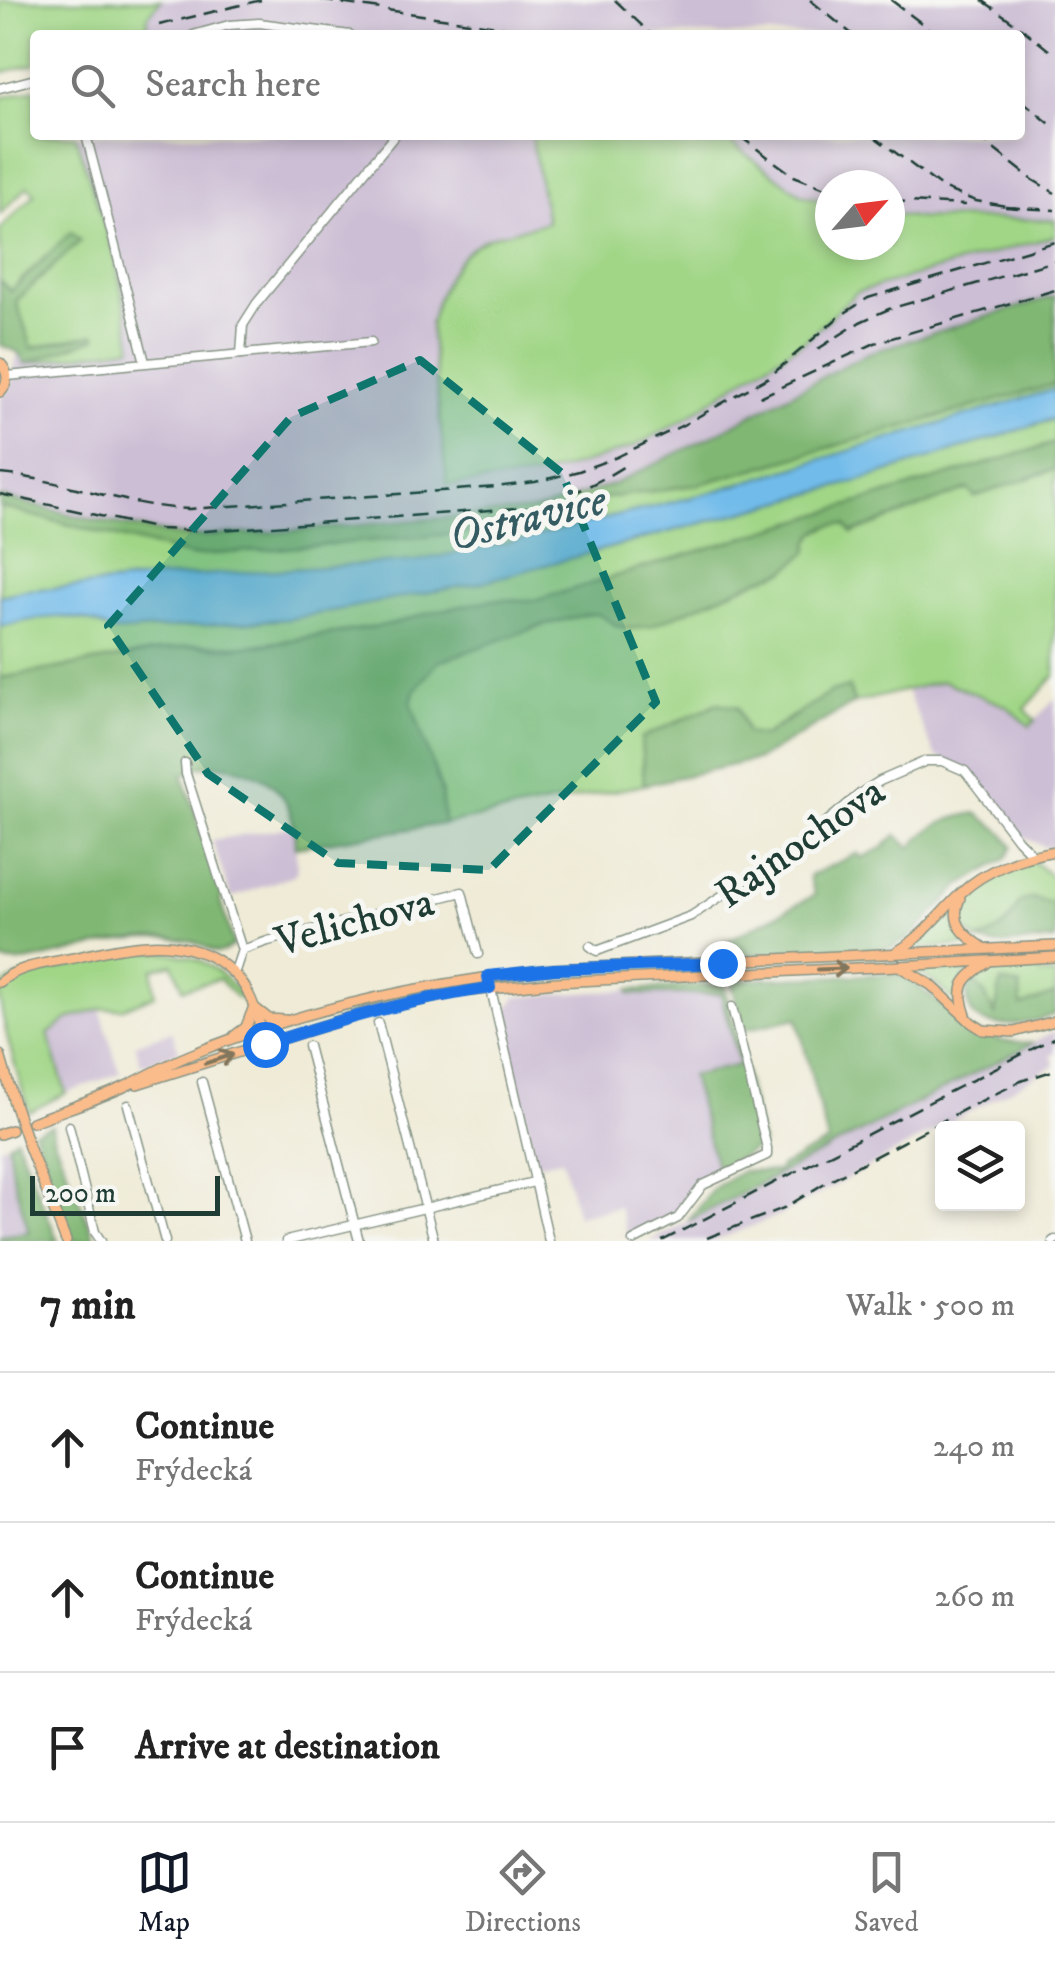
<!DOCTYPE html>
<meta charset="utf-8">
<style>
:root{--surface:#fff;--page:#f6f6f6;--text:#222;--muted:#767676;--line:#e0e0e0;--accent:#111827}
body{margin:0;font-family:"IM FELL DW Pica",serif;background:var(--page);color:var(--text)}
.controls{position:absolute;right:30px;bottom:30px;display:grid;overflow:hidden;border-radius:10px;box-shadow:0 5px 15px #0003}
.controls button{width:90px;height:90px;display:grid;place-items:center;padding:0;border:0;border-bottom:2px solid var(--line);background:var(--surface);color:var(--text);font:50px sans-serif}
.compass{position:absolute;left:815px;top:170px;width:90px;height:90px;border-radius:50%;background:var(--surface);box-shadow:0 5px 15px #0003;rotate:62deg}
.scale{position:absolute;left:30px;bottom:25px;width:190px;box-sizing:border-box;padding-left:10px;border:5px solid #1f3d34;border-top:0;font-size:28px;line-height:35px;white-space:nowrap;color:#1f3d34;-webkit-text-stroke:8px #f6f6f2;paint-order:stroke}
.stop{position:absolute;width:30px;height:30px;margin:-22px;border:8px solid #1a73e8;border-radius:50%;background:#fff}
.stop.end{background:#1a73e8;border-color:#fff;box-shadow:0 2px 10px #0008}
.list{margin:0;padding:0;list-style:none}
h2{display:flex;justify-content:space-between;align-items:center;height:130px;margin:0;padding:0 40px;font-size:42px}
h2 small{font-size:32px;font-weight:400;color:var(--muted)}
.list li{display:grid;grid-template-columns:65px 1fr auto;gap:30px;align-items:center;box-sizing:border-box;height:150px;padding:0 40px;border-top:2px solid var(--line)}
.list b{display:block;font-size:38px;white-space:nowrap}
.list p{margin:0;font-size:32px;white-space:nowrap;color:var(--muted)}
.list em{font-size:32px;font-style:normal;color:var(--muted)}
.icon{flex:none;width:55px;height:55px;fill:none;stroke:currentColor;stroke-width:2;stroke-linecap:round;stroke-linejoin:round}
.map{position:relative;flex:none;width:1055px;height:1241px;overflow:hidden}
.search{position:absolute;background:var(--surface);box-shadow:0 5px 15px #0003;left:30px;right:30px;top:30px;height:110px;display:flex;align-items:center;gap:25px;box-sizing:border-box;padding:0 35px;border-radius:10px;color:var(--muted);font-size:38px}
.sheet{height:580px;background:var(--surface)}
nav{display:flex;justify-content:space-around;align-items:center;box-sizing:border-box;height:140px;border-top:2px solid var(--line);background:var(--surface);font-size:28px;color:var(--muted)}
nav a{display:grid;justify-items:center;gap:5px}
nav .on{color:var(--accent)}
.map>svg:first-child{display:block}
</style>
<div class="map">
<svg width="1055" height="1241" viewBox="0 0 1055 1241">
<rect width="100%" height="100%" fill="#f6f6f2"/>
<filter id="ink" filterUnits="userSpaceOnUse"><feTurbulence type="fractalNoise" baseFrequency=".01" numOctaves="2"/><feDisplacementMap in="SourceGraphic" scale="20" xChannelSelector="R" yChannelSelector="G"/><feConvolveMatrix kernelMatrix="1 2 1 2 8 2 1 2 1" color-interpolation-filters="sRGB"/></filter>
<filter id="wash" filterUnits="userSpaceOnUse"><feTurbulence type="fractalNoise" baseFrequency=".0048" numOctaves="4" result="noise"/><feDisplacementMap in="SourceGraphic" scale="40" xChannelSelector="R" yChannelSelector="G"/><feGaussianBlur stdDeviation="2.25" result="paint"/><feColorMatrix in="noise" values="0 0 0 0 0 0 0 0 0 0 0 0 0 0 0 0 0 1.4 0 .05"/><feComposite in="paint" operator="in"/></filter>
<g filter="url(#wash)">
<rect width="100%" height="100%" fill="#efebd7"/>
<g fill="#ccbed4">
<path d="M161,0H1055V220L918,218L890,214V185H830V203L802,195L720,135H1020V35H142L147,33L148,16Z"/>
<path d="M75,135H531L535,155L686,419L740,381L804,341L857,292L1055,236V296L868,353L710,437L614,484L538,510L291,531L188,537L88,519L0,497V398L10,388L18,352L76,355L132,347L115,257Z"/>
<path d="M943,681L1006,706L1030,726L1055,698V847H1044L1020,835L971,777L935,755L906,690Z"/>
<path d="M295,826L297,870L294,875L231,898L212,840Z"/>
<path d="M629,990L630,994H722L739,1065L691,1076L717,1170L696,1183L679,1213L628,1239L619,1207L577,1216L562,1159L536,1164L503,1016L516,997Z"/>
<path d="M100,1009L120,1073L66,1093L48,1035L68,1019Z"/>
<path d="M172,1031L179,1051L141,1065L135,1044Z"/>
<path d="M1055,1031V1053L1051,1055L1055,1065L781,1215L714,1241H650Z"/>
<path d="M8,1144L12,1173L29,1233L0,1236V1146Z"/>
</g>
<g fill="#a0d686" stroke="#608a5d" stroke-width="2.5">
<path d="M0,0H161L148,16L147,34L35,35V64L0,73Z"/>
<path d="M35,89V135H75L115,257L133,347L25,364L96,337L94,335L32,348L16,301L79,242L71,233L10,291L0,281V229L35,194L28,186L0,214V98Z"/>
<path d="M531,135H720L802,195L830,203V245H890V214L918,218L1055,220V236L857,292L804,341L740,381L685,419L635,446L589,462L534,477L447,485L430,323C440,288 456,249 493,236C511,231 530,227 547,222Z"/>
<path d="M1055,384V389L709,493L511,542L416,561L156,578L85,586L26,590L0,596V507L192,556L477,532L547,516L606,498L700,484Z"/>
<path d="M1055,419V443L537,600H490L392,624L248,646L198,644L0,678V627L46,615L95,621L112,632L289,619L478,583L829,489Z"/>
<path d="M1055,469V675L1025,709L1035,720L1030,726L1006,706L943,681L854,703L849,687L792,716L764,736L747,734L718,703L641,738L644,785L444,824L441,790L411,702C414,689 426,672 437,663C450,653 581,612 596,614C603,615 611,622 617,626L785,571L812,535L836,523L846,525L853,533L969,488L1022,479Z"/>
<path d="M1032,860L1055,880V904L1032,898L1000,931L978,941L967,931L959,917L963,896L1001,873Z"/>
<path d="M953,905C951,926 958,931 973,945L910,949L931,930Z"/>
<path d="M139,950C189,953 212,958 244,998H237L219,979L183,989L173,964L153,969L155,995L124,1008L100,1009L68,1019L48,1034L66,1093L29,1112C21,1084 0,1021 0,994C2,985 8,982 16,978Z"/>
<path d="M1013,965H1038L1039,974L1055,975V994L1021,1007L1001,982L995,1016L985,995L973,981L992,967Z"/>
<path d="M970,969C960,981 956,990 959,1006L934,982L914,971Z"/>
</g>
<g fill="#80b773" stroke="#507a54" stroke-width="2.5">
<path d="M71,232L80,241L16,301L32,348L95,334L96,338L25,364L18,352L0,345V281L11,291Z"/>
<path d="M1055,296V384L700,484L606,498L547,516L477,532L192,556L0,507V497L88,519L188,537L291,531L538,510L614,484L710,437L868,353Z"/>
<path d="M1055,443V469L974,497L968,489L852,533L846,525C829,522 807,532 809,551L785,571L760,579L651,626L630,629L617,626L598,614L584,615L537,627L438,662L414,691L411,702L441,790L444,824L295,847C295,828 292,808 280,793C264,772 230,763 205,766C197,766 190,772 183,775L222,896L220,901L234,945C214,961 211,947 192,941C187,940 182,940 176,939C137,934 99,946 61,954C41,958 20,966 0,960V678L195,645L224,648L265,645L392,624L428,613L490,600H537Z"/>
<path d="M849,687L854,703L759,759L644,785L641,738L718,703L738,707L747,733L764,736L831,692Z"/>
<path d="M976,813L1001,831L1013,847L1005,859L961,885L911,937L891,948L735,955L724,951L723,943L815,895L809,876L858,853L861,858L883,848L896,835L911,848C928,825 949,818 976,813Z"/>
<path d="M1032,898L1055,904V940L995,945L978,941C1002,930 1009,927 1019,902Z"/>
<path d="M891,974L906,978L920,988L973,1031L1002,1041L1033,1043L688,1221L713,1189L742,1171L780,1172L779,1168L828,1142L797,1018L743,1030L732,984L734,980Z"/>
<path d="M973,981L985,995L995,1015L1001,982L1020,986L1021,1006L1055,994V1014C1033,1023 975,1037 968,1004C966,994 967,989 973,981Z"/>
<path d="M724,984L762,1145L717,1170L691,1076L739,1065L721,994H630L629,990Z"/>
<path d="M52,1125L53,1137L96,1241H73L34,1131Z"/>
<path d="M16,1138L58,1241H0V1236L29,1232L12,1173L8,1144Z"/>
</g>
<path fill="#71bbea" stroke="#487c8f" stroke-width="2.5" d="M1055,389V418L866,479L478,583L289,619L112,632C75,609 39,617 0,627V596L26,590L85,586L156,578L416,561L511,542L709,493Z"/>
</g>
<g filter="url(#ink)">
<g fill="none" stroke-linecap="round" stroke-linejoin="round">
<g stroke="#879486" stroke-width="11">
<g id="minor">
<path d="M193,35L229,25L259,23L350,35"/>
<path d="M0,88L35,79"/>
<path d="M86,135L145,362"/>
<path d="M241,354L243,325L257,303L395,135"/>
<path d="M7,376L371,342"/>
<path d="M185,763L186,774L242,950L234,974"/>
<path d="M590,946L597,951L691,916L799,845L861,793L880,781L926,761H942L965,771L1018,840L1033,855"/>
<path d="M242,950L268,941L462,892L478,954"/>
<path d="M488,976L549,1241"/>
<path d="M378,1023L434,1241"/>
<path d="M308,1046L359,1241"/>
<path d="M202,1082L245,1241"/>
<path d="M128,1105L165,1241"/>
<path d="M69,1126L95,1232L101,1241"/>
<path d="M286,1241L534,1182"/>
<path d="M633,1241L678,1218L703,1185L767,1155V1148L732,1007"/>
<path d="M1053,1241L1055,1240"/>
</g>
</g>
<g stroke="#879486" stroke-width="12">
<g id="major">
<path d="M0,363C9,372 9,383 0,392"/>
<path d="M960,898C949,923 964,935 984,948"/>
<path d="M896,952C922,938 939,914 961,893C985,870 1022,856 1055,851"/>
<path d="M902,968L931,985L972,1023L983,1030L1014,1032L1055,1021"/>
<path d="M0,982C19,965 49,963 74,958C122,947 172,933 218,961C230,969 243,981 249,995C255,1006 258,1020 262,1032"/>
<path d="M255,1008L269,1019L285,1020"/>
<path d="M966,1015C956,987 963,978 987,963"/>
<path d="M234,1036L246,1027L253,1009"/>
<path d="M0,1055L15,1106"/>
<path d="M137,1084L367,1012L460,992L556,982L899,966L1055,957"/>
<path d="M32,1122C63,1110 96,1100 126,1086C149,1075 171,1062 195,1053C308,1007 433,982 554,969L1055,946"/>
<path d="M0,1134L11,1130"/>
<path d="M29,1147L66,1241"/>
</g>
</g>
<use href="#minor" stroke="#fff" stroke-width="8"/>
<use href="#major" stroke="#fabc8b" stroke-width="9"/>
<g stroke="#1f3d34" stroke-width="2.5" stroke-dasharray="15 8" stroke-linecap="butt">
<path d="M319,0L558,35"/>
<path d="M615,0L652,35"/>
<path d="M810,0L853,35"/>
<path d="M891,0L937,35"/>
<path d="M982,0L1016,24L1055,55"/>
<path d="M159,25L261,0"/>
<path d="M1020,99L1055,128"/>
<path d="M738,135L794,176L830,190"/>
<path d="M872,135L944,189L976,201L1017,208"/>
<path d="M976,135L1033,180L1055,193"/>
<path d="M890,201L965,205"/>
<path d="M1005,207L1055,210"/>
<path d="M818,349L860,322L889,309L1055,261"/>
<path d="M760,397L875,343L1055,290"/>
<path d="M0,474C64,479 125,507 189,509L496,487L535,482L579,471L617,457L683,425L769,377L840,316L868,298L1055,242"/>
<path d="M0,494L159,529L206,531L531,507C565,499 596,484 626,465"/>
<path d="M707,1238L786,1207L828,1181L967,1108L1021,1081L1055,1070"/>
<path d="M662,1241L1055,1037"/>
</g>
<g stroke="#879486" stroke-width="12" stroke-linecap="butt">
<path id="major-bridge" d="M15,1106L29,1147"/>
</g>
<use href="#major-bridge" stroke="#fabc8b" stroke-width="9"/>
</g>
<defs><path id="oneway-shaft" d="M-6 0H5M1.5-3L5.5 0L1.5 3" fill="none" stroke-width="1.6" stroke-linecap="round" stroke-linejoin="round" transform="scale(2.5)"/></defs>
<g stroke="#82765b">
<use href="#oneway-shaft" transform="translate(832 969) rotate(-2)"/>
<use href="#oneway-shaft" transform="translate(219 1059) rotate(-18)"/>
</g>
</g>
<g fill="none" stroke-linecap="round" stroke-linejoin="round" filter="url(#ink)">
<path stroke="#1a73e8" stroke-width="12" d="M265,1044C339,1020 412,999 490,988L488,976L554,969L722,963"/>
</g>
<path fill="#0f766e" fill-opacity="0.2" stroke="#0f766e" stroke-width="8" stroke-dasharray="20 12" stroke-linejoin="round" d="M420,360L562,473L656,702L489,870L338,863L208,774L108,626L291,417Z"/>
<g text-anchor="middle" stroke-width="10" stroke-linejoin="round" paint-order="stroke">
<g font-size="42" fill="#1f3d34" stroke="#f6f6f2">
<text transform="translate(799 841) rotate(-35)" y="15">Rajnochova</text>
<text transform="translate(354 920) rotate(-15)" y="15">Velichova</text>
</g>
<g font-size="45" font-style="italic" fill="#345c62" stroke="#f6f6f2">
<text transform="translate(527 516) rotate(-14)" y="16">Ostravice</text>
</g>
</g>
</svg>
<div class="controls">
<button><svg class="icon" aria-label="layers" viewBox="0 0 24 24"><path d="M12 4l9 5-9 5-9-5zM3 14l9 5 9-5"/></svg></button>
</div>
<svg class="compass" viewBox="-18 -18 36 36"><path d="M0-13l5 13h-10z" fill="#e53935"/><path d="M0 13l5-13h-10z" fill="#767676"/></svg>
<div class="scale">200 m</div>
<div class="stop" style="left:265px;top:1044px"></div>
<div class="stop end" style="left:722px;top:963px"></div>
<div class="search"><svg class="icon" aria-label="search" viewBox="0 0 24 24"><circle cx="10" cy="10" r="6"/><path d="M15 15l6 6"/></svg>Search here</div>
</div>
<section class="sheet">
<h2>7 min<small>Walk · 500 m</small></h2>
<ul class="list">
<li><svg class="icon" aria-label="ahead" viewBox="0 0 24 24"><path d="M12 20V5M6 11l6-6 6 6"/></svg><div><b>Continue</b><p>Frýdecká</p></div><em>240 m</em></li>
<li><svg class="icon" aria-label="ahead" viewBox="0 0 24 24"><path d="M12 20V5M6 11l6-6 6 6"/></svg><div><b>Continue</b><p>Frýdecká</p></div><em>260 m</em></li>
<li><svg class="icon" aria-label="arrive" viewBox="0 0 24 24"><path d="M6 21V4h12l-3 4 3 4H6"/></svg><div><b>Arrive at destination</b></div></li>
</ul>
</section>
<nav>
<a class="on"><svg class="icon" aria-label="map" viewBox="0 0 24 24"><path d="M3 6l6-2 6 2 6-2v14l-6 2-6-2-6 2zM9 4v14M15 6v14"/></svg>Map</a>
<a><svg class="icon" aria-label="directions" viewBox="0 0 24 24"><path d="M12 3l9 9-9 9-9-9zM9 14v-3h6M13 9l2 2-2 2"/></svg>Directions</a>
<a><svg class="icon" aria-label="saved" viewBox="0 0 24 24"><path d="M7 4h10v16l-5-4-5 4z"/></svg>Saved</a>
</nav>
